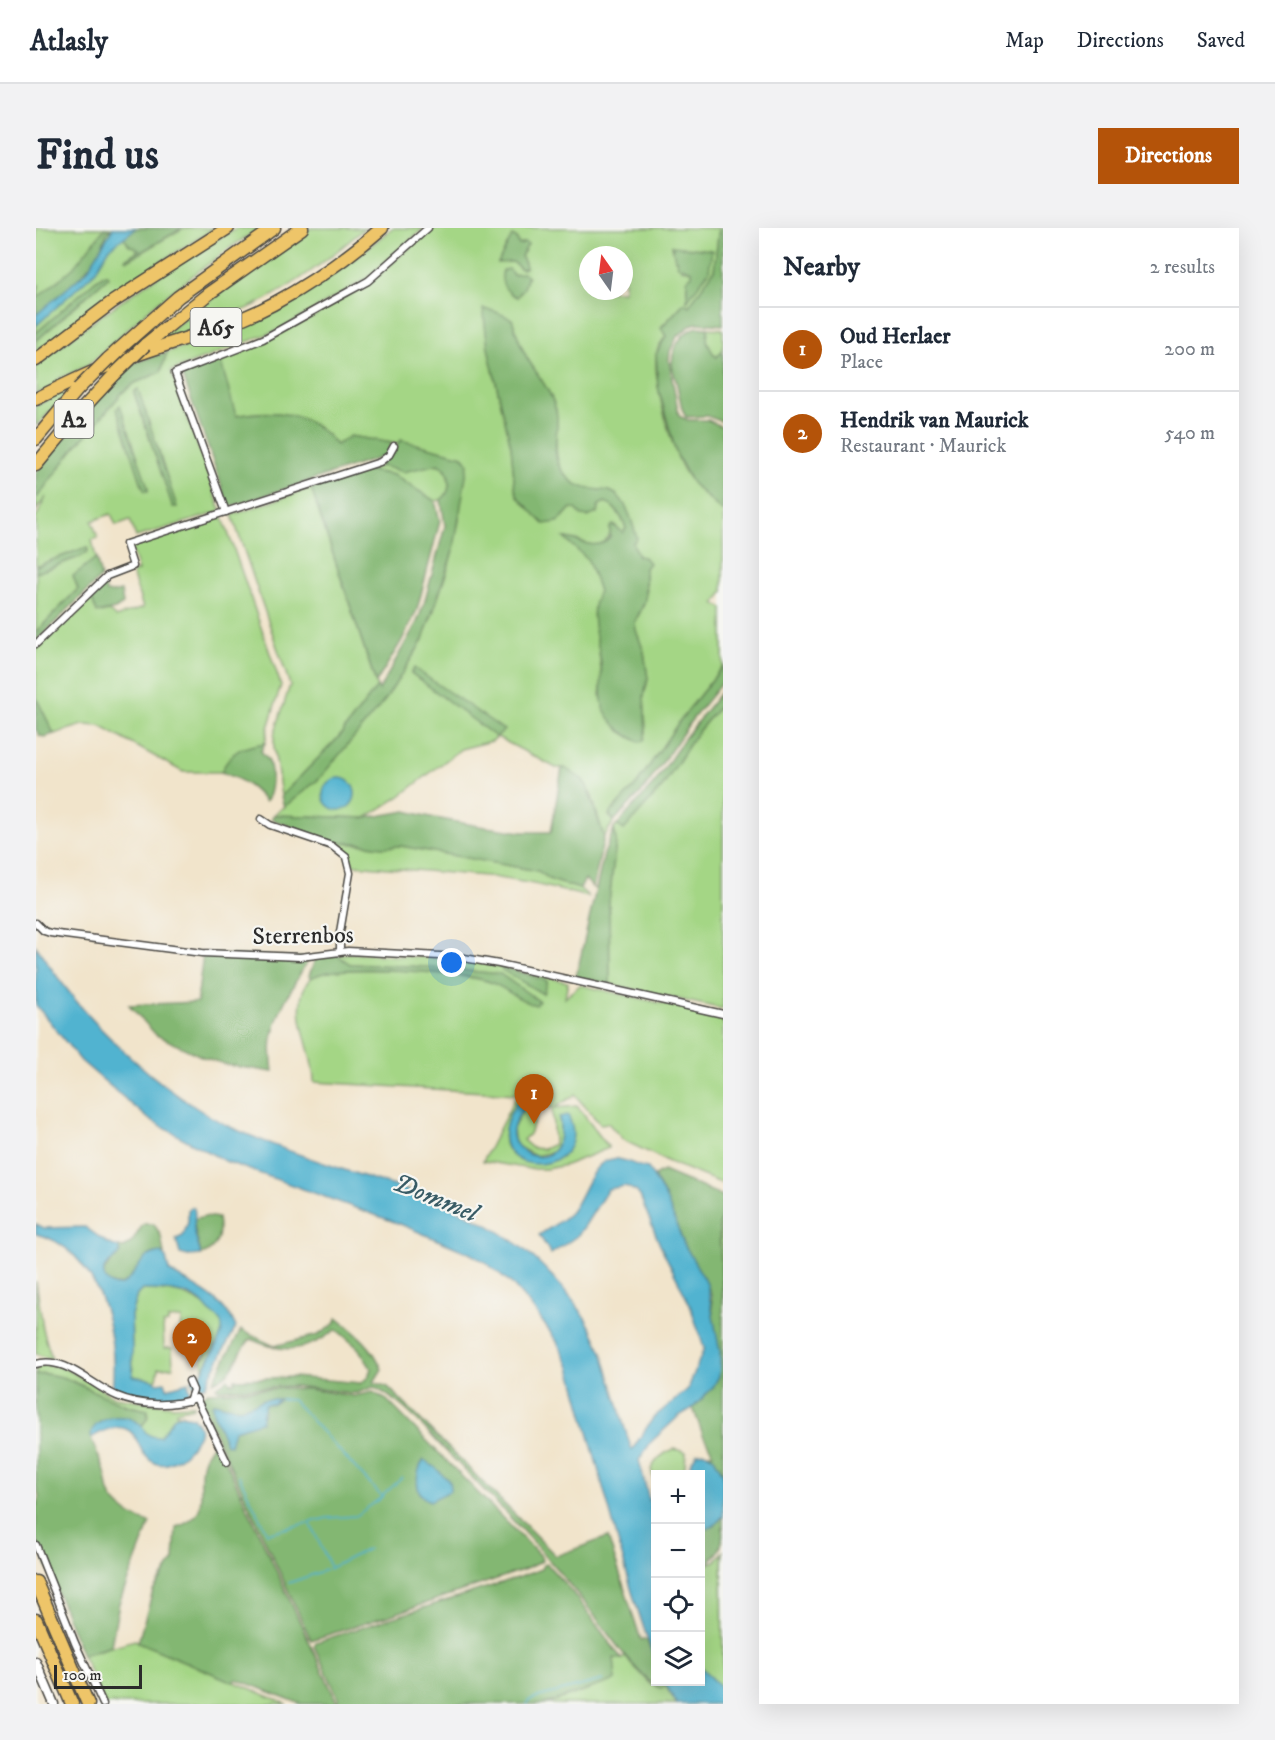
<!DOCTYPE html>
<meta charset="utf-8">
<style>
:root{--surface:#fff;--page:#f2f2f3;--text:#1f2937;--muted:#747a83;--line:#e0e1e3;--accent:#b45309}
body{margin:0;font-family:"IM FELL DW Pica",serif;background:var(--page);color:var(--text)}
.controls{position:absolute;right:18px;bottom:18px;display:grid;overflow:hidden;border-radius:0px;box-shadow:0 6px 24px #0002}
.controls button{width:54px;height:54px;display:grid;place-items:center;padding:0;border:0;border-bottom:2px solid var(--line);background:var(--surface);color:var(--text);font:30px sans-serif}
.compass{position:absolute;left:543px;top:18px;width:54px;height:54px;border-radius:50%;background:var(--surface);box-shadow:0 6px 24px #0002;rotate:346deg}
.scale{position:absolute;left:18px;bottom:15px;width:88px;box-sizing:border-box;padding-left:6px;border:3px solid #2b2b2b;border-top:0;font-size:16px;line-height:21px;white-space:nowrap;color:#2b2b2b;-webkit-text-stroke:4px #f6f6f2;paint-order:stroke}
.you{position:absolute;left:416px;top:735px;width:21px;height:21px;margin:-15px;border:4px solid #fff;border-radius:50%;background:#1a73e8;box-shadow:0 0 0 9px #1a73e833}
.badge{display:grid;place-items:center;width:39px;height:39px;border-radius:50%;background:var(--accent);color:#fff;font-size:20px;font-weight:700}
.pin{position:absolute;translate:-50% -50px;filter:drop-shadow(0 2px 3px #0008)}
.pin::after{content:'';position:absolute;top:32px;width:21px;height:18px;background:inherit;clip-path:polygon(0 0,100% 0,50% 100%)}
.list{margin:0;padding:0;list-style:none}
h2{display:flex;justify-content:space-between;align-items:center;height:78px;margin:0;padding:0 24px;font-size:26px}
h2 small{font-size:20px;font-weight:400;color:var(--muted)}
.list li{display:grid;grid-template-columns:39px 1fr auto;gap:18px;align-items:center;box-sizing:border-box;height:84px;padding:0 24px;border-top:2px solid var(--line)}
.list b{display:block;font-size:22px;white-space:nowrap}
.list p{margin:0;font-size:20px;white-space:nowrap;color:var(--muted)}
.list em{font-size:20px;font-style:normal;color:var(--muted)}
.icon{flex:none;width:33px;height:33px;fill:none;stroke:currentColor;stroke-width:2;stroke-linecap:round;stroke-linejoin:round}
.map{position:relative;flex:none;width:687px;height:1476px;overflow:hidden;border-radius:0px}
header{display:flex;align-items:center;gap:36px;box-sizing:border-box;height:84px;padding:0 30px;background:var(--surface);border-bottom:2px solid var(--line)}
header strong{font-size:28px}
nav{display:flex;gap:33px;margin-inline-start:auto;font-size:21px}
.intro{display:flex;align-items:center;justify-content:space-between;box-sizing:border-box;height:144px;padding:0 36px}
h1{margin:0;font-size:42px}
.button{padding:15px 27px;border-radius:0px;background:var(--accent);color:#fff;font-size:21px;font-weight:700}
main{display:flex;gap:36px;padding:0 36px}
aside{flex:1;background:var(--surface);border-radius:0px;box-shadow:0 6px 24px #0002}
.map>svg:first-child{display:block}
</style>
<header>
<strong>Atlasly</strong>
<nav><a>Map</a><a>Directions</a><a>Saved</a></nav>
</header>
<div class="intro"><h1>Find us</h1><a class="button">Directions</a></div>
<main>
<div class="map">
<svg width="687" height="1476" viewBox="0 0 687 1476">
<rect width="100%" height="100%" fill="#f6f6f2"/>
<filter id="ink" filterUnits="userSpaceOnUse"><feTurbulence type="fractalNoise" baseFrequency=".0167" numOctaves="2"/><feDisplacementMap in="SourceGraphic" scale="12" xChannelSelector="R" yChannelSelector="G"/><feConvolveMatrix kernelMatrix="1 2 1 2 8 2 1 2 1" color-interpolation-filters="sRGB"/></filter>
<filter id="wash" filterUnits="userSpaceOnUse"><feTurbulence type="fractalNoise" baseFrequency=".008" numOctaves="4" result="noise"/><feDisplacementMap in="SourceGraphic" scale="24" xChannelSelector="R" yChannelSelector="G"/><feGaussianBlur stdDeviation="1.35" result="paint"/><feColorMatrix in="noise" values="0 0 0 0 0 0 0 0 0 0 0 0 0 0 0 0 0 1.4 0 .05"/><feComposite in="paint" operator="in"/></filter>
<g filter="url(#wash)">
<rect width="100%" height="100%" fill="#f1e4cb"/>
<g fill="#a4d685" stroke="#688058" stroke-width="1.5" fill-rule="evenodd">
<path d="M0,0H108L103,22L94,31L147,0H179L102,48L0,125V113L72,49L67,47L59,53L0,105Z"/>
<path d="M200,0H224L192,21L117,78L51,138L22,151L23,156L0,166V138C63,86 130,41 200,0Z"/>
<path d="M275,0H329C295,29 259,58 219,77C189,91 158,102 127,113L126,108L133,102L248,17Z"/>
<path d="M356,0H388L330,51L245,101L135,143L184,280V284L100,309L94,292L80,297L75,286L56,293L62,310L56,312L60,330L38,348L42,361L0,404V345L46,328L52,323L51,319L0,338V290L10,269L0,282V271L7,260L36,223L87,164L99,155L125,144L131,124C222,97 284,62 356,0ZM101,162L124,226L137,279L98,165Z"/>
<path d="M396,0H683L678,42L653,78L648,75L625,99L630,108C626,113 622,118 621,124C615,147 636,223 649,244C658,260 674,272 687,284V364L679,376L687,380V438L645,491L601,556L577,582L573,588L578,593L568,609L555,565L529,540H520L461,509L456,513L425,521L363,569L330,590L237,587L283,551L380,424L397,385L413,337L423,293L425,269L432,235L364,212L362,216L314,208L300,217C274,184 238,180 199,188L184,131L216,118L279,88L300,73L333,55ZM481,12L483,18L489,22L485,28L489,35L485,41L477,34L469,33ZM636,18L673,43L651,71C651,57 648,57 657,46L656,43L646,41L639,32ZM552,27H588V63H552ZM473,41L477,47L486,45L492,48L488,60L481,69ZM448,81L476,91C480,104 484,118 491,130C499,144 511,158 517,173C527,198 511,226 530,248C541,261 552,262 567,262L601,310L597,315V320L609,340L610,366L607,379L599,394V402L608,424L612,451L608,468L610,504L603,514L584,503L564,467L566,451L563,424V363L552,332L531,310C559,315 563,329 579,297L587,306L590,300C586,289 580,279 569,274L563,277V282L535,280L527,289L482,269C476,252 478,235 475,218C465,173 451,128 448,81Z"/>
<path d="M672,100L687,101V122L681,129C673,123 669,110 672,100Z"/>
<path d="M27,163L29,168L0,198V178Z"/>
<path d="M394,236L406,237C416,248 417,273 398,273L357,247L330,242C349,234 373,242 394,236Z"/>
<path d="M275,260L341,459L302,510L245,568L238,520V507L254,457L196,287Z"/>
<path d="M186,287L245,457L232,500L229,515C210,519 194,525 185,544H147L64,498L47,497L18,506L0,469V420L54,366L65,385L73,383L80,389L107,380L96,345L102,343L94,317Z"/>
<path d="M687,474V781L574,756L573,674L580,613L578,601L581,597L588,601L627,558L660,506Z"/>
<path d="M299,615C322,615 343,620 365,618L502,643L515,652L544,661L553,669L498,656L450,648L317,637L314,627Z"/>
<path d="M313,725L435,732L532,754L529,770L544,757L687,789V956L633,934L587,912L572,895L564,896L539,867L518,880L541,878L573,920L530,937L510,941H494L447,933L481,866L278,854C278,823 257,794 267,763C269,758 272,751 277,748C301,735 423,745 451,753C468,758 486,767 503,774L464,746L393,739L314,736L301,727ZM481,874L489,877L477,901L479,917L499,928L517,924L525,910L523,890L530,925C520,934 508,937 495,935C459,929 465,898 481,874ZM505,876L516,880L518,916L508,921L496,920L487,912L493,906Z"/>
<path d="M684,989L687,993V1078L684,1039Z"/>
<path d="M0,1053L7,1101L16,1132L0,1126Z"/>
<path d="M106,1062C134,1062 155,1065 177,1084C181,1089 187,1093 187,1100C187,1110 171,1131 167,1143L166,1129H169V1116L153,1115L151,1103H144L145,1090L132,1091V1095L127,1096L128,1120H136L137,1139L123,1140L121,1151L118,1152L97,1148L95,1087L101,1067Z"/>
<path d="M7,1137L20,1138L34,1143L78,1169L137,1178L158,1177L157,1179L140,1183V1185L148,1187L139,1188L125,1209C116,1210 109,1207 105,1199L112,1190L111,1182C97,1179 84,1176 71,1170C48,1159 26,1143 0,1147V1138Z"/>
<path d="M638,1221L650,1224L648,1246H620L619,1257L615,1241C620,1231 627,1225 638,1221Z"/>
<path d="M687,1324L686,1337L687,1463L665,1439L664,1340L681,1332Z"/>
<path d="M99,1412L251,1476H69L46,1427Z"/>
<path d="M588,1428L616,1457L627,1460L629,1457L641,1476H509L539,1466L578,1430L586,1431Z"/>
</g>
<g fill="#83b772" stroke="#57714e" stroke-width="1.5" fill-rule="evenodd">
<path d="M69,0L75,2L71,4C62,40 27,64 0,87V59L3,57L1,70L37,40Z"/>
<path d="M100,0H147L91,32L89,31L103,22L93,17L87,8Z"/>
<path d="M683,0H687V97L661,95L655,97L641,109L634,123L633,133L643,188L652,192H672L687,199V284L656,255L640,225L622,159L620,126L630,108L625,100L648,75L653,78L678,42Z"/>
<path d="M476,8L480,10L483,17L489,15L492,17L485,28L490,38L489,40L485,41L477,34L462,35Z"/>
<path d="M636,18L676,22L673,43L651,73V52L656,47V43L642,38Z"/>
<path d="M473,41L477,47L487,45L492,48L488,60L481,69C470,64 463,55 467,42Z"/>
<path d="M70,46L72,49L0,113V105L59,53Z"/>
<path d="M447,81L458,83L476,91C480,104 484,118 491,130C501,146 515,163 520,182C525,202 512,225 527,244C548,272 570,254 583,269C593,280 597,297 601,310L597,315L602,328L608,329L613,335L609,340V373L599,394L600,402L608,424L612,451L608,468L610,504L608,513L603,514C588,506 577,498 569,483C562,468 567,452 565,436C563,412 550,387 563,363L552,332L528,310C545,311 560,325 574,309V299L577,297L587,305L590,300C586,289 580,279 569,274L563,277L561,285L552,289L546,288L540,281L535,280L522,294L508,296L482,269L479,261L475,218L452,120Z"/>
<path d="M662,99L672,100L671,114L678,127L681,129L687,122V194L671,188L650,189C644,180 645,172 642,162C641,153 636,144 636,135C637,118 646,103 662,99Z"/>
<path d="M131,124L125,144L99,155L87,164L36,223L0,271V244L58,174L98,135Z"/>
<path d="M184,131L200,188C239,181 273,183 300,217L314,208L356,215L350,227L343,230L193,279L146,145Z"/>
<path d="M102,161L141,279H137L136,277L98,164Z"/>
<path d="M84,177L112,259V263H109L107,260L81,181Z"/>
<path d="M364,212L427,228L432,235L418,320L387,412L350,471L283,551L248,579L245,568L302,510L341,459L343,462L381,394L388,376L409,298L405,272C415,264 415,252 410,241L402,236L367,244L342,237L357,225Z"/>
<path d="M329,242L357,247L399,273L404,293L381,382L365,414L340,455L275,260Z"/>
<path d="M51,319L52,323L46,328L0,345V338Z"/>
<path d="M60,330L65,349L0,413V404L42,361L37,348Z"/>
<path d="M68,354L70,364L76,365L85,363L87,376L79,381L61,385L54,366Z"/>
<path d="M687,438V453L655,493L609,560L578,593L573,586L601,556L645,491Z"/>
<path d="M378,440L468,502L460,509L375,445Z"/>
<path d="M687,461V474L660,506L627,558L588,602L581,597L620,553L647,512Z"/>
<path d="M0,469L18,506L8,509L3,507L0,501Z"/>
<path d="M229,515L225,523C227,526 230,528 232,531C237,542 236,565 229,574C217,558 203,550 185,544C196,521 206,519 229,515Z"/>
<path d="M526,540H529L547,552L551,558L568,609L557,660L549,651L544,661L515,652L502,643L365,618L346,619L319,615H299L235,591L237,587L330,590L370,583L399,590L443,598L486,604H515Z"/>
<path d="M578,601L580,613L573,674L574,756L540,749L568,626Z"/>
<path d="M167,726L273,730C259,756 241,781 236,811C234,822 236,834 237,844L191,837L167,829L120,807L93,777L161,774Z"/>
<path d="M301,727L314,736L393,739L464,746L503,773L500,777C481,773 469,758 451,753C421,744 296,733 274,751L273,747L280,730Z"/>
<path d="M463,738L511,753L507,766L466,742Z"/>
<path d="M627,943L687,968L683,1001L687,1078V1246L678,1230L672,1225H677L667,1207L657,1180L677,1159L683,1148L675,1067L671,1056L648,1016L630,970L618,948Z"/>
<path d="M169,988L182,990C185,1006 182,1022 165,1027C163,1015 158,1005 158,993L161,990Z"/>
<path d="M108,996H118L125,1008L128,1026C107,1019 103,1046 89,1055C85,1057 80,1058 76,1056C55,1048 78,1032 84,1024L82,1019L88,1020C99,1015 100,1004 108,996Z"/>
<path d="M301,1090C320,1105 337,1118 346,1141L338,1154L352,1159L520,1328L572,1309L605,1412H611L619,1434L620,1454H628L629,1457L627,1460C615,1461 584,1422 576,1411C526,1342 469,1283 409,1222C388,1200 365,1172 337,1159L321,1165H314L259,1158L183,1161L180,1159L192,1151L194,1155L199,1154V1151L258,1149L325,1155L332,1149L335,1140L322,1120L302,1103L299,1102C272,1124 246,1126 215,1111C197,1128 205,1141 177,1154L205,1102L238,1118L282,1107L298,1096Z"/>
<path d="M10,1146L26,1149L91,1178L112,1182L111,1191L105,1199L95,1191L64,1194L54,1206C57,1219 64,1229 68,1241C71,1248 71,1257 73,1264C79,1280 99,1291 114,1295L83,1375L75,1418L46,1427L0,1310V1275L2,1277L3,1268L0,1257V1147Z"/>
<path d="M247,1160L272,1161L318,1168L337,1164L351,1172L505,1329L506,1333L490,1341L355,1387L275,1412L164,1172L165,1169L172,1164ZM228,1171H244L237,1176L229,1175L227,1188L203,1201H198L190,1216L178,1175C203,1182 205,1182 228,1171ZM388,1232L411,1251L385,1267C380,1256 381,1241 388,1232Z"/>
<path d="M180,1212L300,1472V1476H265L200,1451L197,1454L102,1414L117,1363L138,1332L140,1299C176,1289 161,1265 166,1237C168,1227 174,1219 180,1212Z"/>
<path d="M687,1288C687,1318 687,1325 665,1340L664,1292L666,1299L678,1298Z"/>
<path d="M511,1336L537,1365L586,1431L578,1430L580,1452L509,1476H302V1469L278,1418L280,1414L484,1349L505,1341L507,1337Z"/>
</g>
<g fill="#51b3d0" stroke="#3e6f7e" stroke-width="1.5">
<path d="M77,0H100L73,21L59,44L0,98V87L51,43Z"/>
<circle cx="303" cy="566" r="16"/>
<path d="M0,718C35,771 65,805 114,846C141,868 169,888 201,902C240,919 280,933 321,946C376,964 431,979 478,1014C503,1031 526,1058 544,1082C573,1123 579,1176 596,1222L617,1190L652,1161L668,1120L654,1077L624,1017L604,968L600,963L589,958L572,961L548,999L541,1008L515,1026L503,1007C513,1000 525,994 534,985C548,969 554,934 576,931C588,929 600,939 612,940L630,970L648,1016L671,1056L684,1124V1138L683,1148L677,1159L657,1180L643,1188L615,1214L603,1232L619,1296V1434L596,1364L534,1139L520,1112L495,1078L475,1055L449,1034L433,1025L364,996L189,933L115,893L45,833L0,777Z"/>
<path d="M481,874L490,877C485,884 478,893 477,902C473,930 533,949 523,889L531,887L533,889C560,954 429,954 481,874Z"/>
<path d="M155,979L158,980C160,987 158,993 158,1001C159,1008 163,1019 165,1027L152,1028L144,1026L140,1011L147,1008L152,994V982Z"/>
<path d="M0,996L8,1000L49,999L73,1016L82,1019L84,1024C81,1032 71,1033 68,1041C67,1045 68,1051 72,1054C88,1068 99,1041 107,1032C112,1027 117,1026 124,1024L130,1030L133,1043C158,1059 188,1070 200,1099L169,1158H158L155,1152L164,1148C168,1140 186,1109 186,1102C187,1093 181,1089 174,1084C171,1081 168,1077 165,1074C148,1061 126,1062 106,1062L101,1067L95,1087L97,1148L118,1152L122,1155L129,1154L131,1160L152,1154L154,1163C136,1178 96,1168 76,1161C83,1106 62,1020 0,1006Z"/>
<path d="M228,1171H245L237,1176H229L225,1194L198,1202L194,1217L190,1216L177,1184L176,1176L178,1175C203,1182 205,1182 228,1171Z"/>
<path d="M143,1187L157,1189C163,1196 166,1202 161,1210C151,1228 127,1249 109,1227C102,1219 101,1205 90,1201C79,1196 65,1204 55,1210L54,1206C61,1190 83,1184 99,1193C110,1199 107,1210 124,1209L139,1188Z"/>
<path d="M669,1224L678,1230L687,1246V1288L678,1298L670,1301L666,1299L665,1292L664,1246H658L654,1236L661,1225Z"/>
<path d="M388,1232L401,1241L414,1254V1263L394,1273C377,1267 379,1244 388,1232Z"/>
<path d="M665,1439L687,1463V1476H641L628,1454H664Z"/>
</g>
<g fill="none" stroke-linecap="round" stroke-linejoin="round">
<g stroke="#51b3d0" stroke-width="1.5">
<path d="M203,1248L231,1305L291,1290L320,1288L346,1269L257,1172L245,1171"/>
<path d="M346,1268L366,1250"/>
<path d="M296,1339L332,1321"/>
<path d="M253,1355L295,1340L274,1295"/>
<path d="M491,1476L492,1473L498,1470L567,1452"/>
</g>
</g>
</g>
<g filter="url(#ink)">
<g fill="none" stroke-linecap="round" stroke-linejoin="round">
<g stroke="#494743" stroke-width="9">
<g id="minor">
<path d="M190,284L139,145L227,111L308,66L332,53L392,0"/>
<path d="M0,416L71,348L97,338L90,316L344,234L353,227L358,218"/>
<path d="M225,591L234,597L296,618L310,629L314,645L304,704V723"/>
<path d="M0,695L8,703L14,705L166,725L264,729L312,723L422,729L463,736L687,786"/>
<path d="M0,1136C29,1127 56,1158 81,1168C104,1178 137,1179 160,1170L191,1234"/>
<path d="M153,1153L157,1162L153,1173"/>
<path d="M0,1317L39,1415L67,1476"/>
</g>
</g>
<g stroke="#494743" stroke-width="11">
<path id="tertiary" d="M0,1434L18,1476"/>
</g>
<g stroke="#494743" stroke-width="15">
<g id="motorway">
<path d="M109,117L172,66L266,0"/>
<path d="M72,131L142,69L238,0"/>
<path d="M0,132L75,75L192,0"/>
<path d="M0,171C26,158 52,145 79,135C131,114 188,102 237,76C276,55 313,29 346,0"/>
<path d="M0,211L42,161"/>
<path d="M0,237L50,177L79,146"/>
<path d="M0,1354L52,1476"/>
<path d="M0,1392L36,1476"/>
</g>
</g>
<use href="#minor" stroke="#fff" stroke-width="6"/>
<use href="#tertiary" stroke="#fff" stroke-width="8"/>
<use href="#motorway" stroke="#eec569" stroke-width="12"/>
<g stroke="#494743" stroke-width="15" stroke-linecap="butt">
<g id="motorway-bridge">
<path d="M79,146L109,117"/>
<path d="M42,161L72,131"/>
</g>
</g>
<use href="#motorway-bridge" stroke="#eec569" stroke-width="12"/>
</g>
</g>
<g text-anchor="middle" stroke-width="4.5" stroke-linejoin="round" paint-order="stroke">
<g fill="#f6f6f2" stroke="#686867" stroke-width="1.5">
<rect x="154.5" y="80" width="51" height="38" rx="4.5"/>
<rect x="18.5" y="172" width="39" height="38" rx="4.5"/>
</g>
<g font-size="22" font-weight="bold" fill="#2b2b2b">
<text x="180" y="107">A65</text>
<text x="38" y="199">A2</text>
</g>
<g font-size="24" fill="#2b2b2b" stroke="#f6f6f2">
<text transform="translate(267 707) rotate(-1)" y="8">Sterrenbos</text>
</g>
<g font-size="26" font-style="italic" fill="#385b65" stroke="#f6f6f2">
<text transform="translate(400 969) rotate(22)" y="9">Dommel</text>
</g>
</g>
</svg>
<div class="controls">
<button>+</button>
<button>−</button>
<button><svg class="icon" aria-label="locate" viewBox="0 0 24 24"><circle cx="12" cy="12" r="6"/><path d="M12 2v4M12 18v4M2 12h4M18 12h4"/></svg></button>
<button><svg class="icon" aria-label="layers" viewBox="0 0 24 24"><path d="M12 4l9 5-9 5-9-5zM3 14l9 5 9-5"/></svg></button>
</div>
<svg class="compass" viewBox="-18 -18 36 36"><path d="M0-13l5 13h-10z" fill="#e53935"/><path d="M0 13l5-13h-10z" fill="#747a83"/></svg>
<div class="scale">100 m</div>
<div class="you"></div>
<div class="pin badge" style="left:498px;top:896px">1</div>
<div class="pin badge" style="left:156px;top:1140px">2</div>
</div>
<aside>
<h2>Nearby<small>2 results</small></h2>
<ul class="list">
<li><span class="badge">1</span><div><b>Oud Herlaer</b><p>Place</p></div><em>200 m</em></li>
<li><span class="badge">2</span><div><b>Hendrik van Maurick</b><p>Restaurant · Maurick</p></div><em>540 m</em></li>
</ul>
</aside>
</main>
